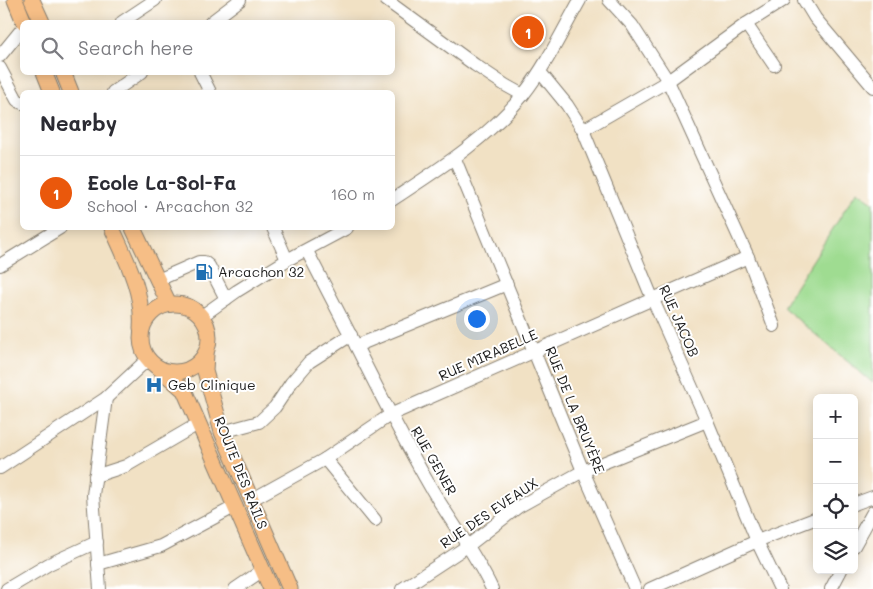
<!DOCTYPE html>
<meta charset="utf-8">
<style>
:root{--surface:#fff;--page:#f7f7f7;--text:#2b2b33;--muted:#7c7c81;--line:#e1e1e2;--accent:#ea580c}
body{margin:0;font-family:Mali,sans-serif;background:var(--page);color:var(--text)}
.controls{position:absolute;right:15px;bottom:15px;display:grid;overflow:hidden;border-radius:8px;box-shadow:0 2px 12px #0003}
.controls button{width:45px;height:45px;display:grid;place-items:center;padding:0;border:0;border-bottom:1px solid var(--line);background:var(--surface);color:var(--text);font:25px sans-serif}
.you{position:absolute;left:476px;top:318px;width:18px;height:18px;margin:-12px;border:4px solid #fff;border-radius:50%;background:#1a73e8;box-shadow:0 0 0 8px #1a73e833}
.badge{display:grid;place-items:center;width:32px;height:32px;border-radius:50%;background:var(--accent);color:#fff;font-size:16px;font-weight:700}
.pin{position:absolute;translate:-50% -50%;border:2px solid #fff;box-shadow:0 1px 5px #0006}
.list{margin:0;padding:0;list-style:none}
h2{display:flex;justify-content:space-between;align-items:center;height:65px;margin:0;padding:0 20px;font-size:21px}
h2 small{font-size:16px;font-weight:400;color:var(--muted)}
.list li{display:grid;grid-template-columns:32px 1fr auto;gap:15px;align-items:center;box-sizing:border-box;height:75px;padding:0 20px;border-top:1px solid var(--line)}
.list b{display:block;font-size:19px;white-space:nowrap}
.list p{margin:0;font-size:16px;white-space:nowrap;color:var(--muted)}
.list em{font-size:16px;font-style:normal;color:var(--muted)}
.icon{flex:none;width:28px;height:28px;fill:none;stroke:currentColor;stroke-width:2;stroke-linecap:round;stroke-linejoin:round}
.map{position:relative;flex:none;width:873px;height:589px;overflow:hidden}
.search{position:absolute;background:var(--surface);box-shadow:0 2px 12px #0003;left:20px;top:20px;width:375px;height:55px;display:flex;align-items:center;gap:12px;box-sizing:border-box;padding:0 18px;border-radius:8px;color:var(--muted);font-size:19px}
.panel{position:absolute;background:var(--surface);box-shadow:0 2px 12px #0003;left:20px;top:90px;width:375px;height:140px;border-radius:8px}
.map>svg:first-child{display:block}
</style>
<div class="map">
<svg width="873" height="589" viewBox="0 0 873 589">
<rect width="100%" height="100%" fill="#fff"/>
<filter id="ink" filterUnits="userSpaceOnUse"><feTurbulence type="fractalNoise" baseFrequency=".02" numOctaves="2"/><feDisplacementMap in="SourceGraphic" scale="10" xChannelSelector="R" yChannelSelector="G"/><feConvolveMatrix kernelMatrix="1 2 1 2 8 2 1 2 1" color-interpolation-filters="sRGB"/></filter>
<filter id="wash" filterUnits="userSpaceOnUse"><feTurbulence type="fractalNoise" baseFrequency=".0096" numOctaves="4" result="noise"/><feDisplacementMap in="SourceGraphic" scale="20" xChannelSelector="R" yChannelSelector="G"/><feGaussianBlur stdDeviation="1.12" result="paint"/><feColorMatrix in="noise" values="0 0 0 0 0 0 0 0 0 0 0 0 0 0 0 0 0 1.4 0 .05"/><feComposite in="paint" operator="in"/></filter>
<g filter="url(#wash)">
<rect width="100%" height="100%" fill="#f1e1c4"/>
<path fill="#9fdc91" stroke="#5e7c56" d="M857,191L873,202V383L783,307Z"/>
</g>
<g filter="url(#ink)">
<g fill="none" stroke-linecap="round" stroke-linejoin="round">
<g stroke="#867e70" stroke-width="14">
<g id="minor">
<path d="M386,0L475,65L505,85L523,95"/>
<path d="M609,0L632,25L668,81L748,257L774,326"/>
<path d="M804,0L815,18L873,87"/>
<path d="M122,22L155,0"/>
<path d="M211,22L240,0"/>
<path d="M746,24L774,65"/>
<path d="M0,56L22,29"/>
<path d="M0,68L17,100L22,103"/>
<path d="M200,72L210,92"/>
<path d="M540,72L567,105L583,130L653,300L707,421L757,541L780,589"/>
<path d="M113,92L142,72"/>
<path d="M583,130L668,81L746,24L784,0"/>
<path d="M455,159L583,471L635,589"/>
<path d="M392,200C439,169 487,139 523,95C546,66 562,32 580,0"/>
<path d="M273,228L287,260"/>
<path d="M307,251L356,346L507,284"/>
<path d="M0,265L60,228"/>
<path d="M158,280L199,262H204L209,266L226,299"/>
<path d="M202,316L237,291L287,260L347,228"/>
<path d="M356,346C380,394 404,441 431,488C451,522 475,553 492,589"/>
<path d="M222,432L259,422L275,407L291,383L309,362L351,335"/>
<path d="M325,459L375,520"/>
<path d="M0,468L106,398L148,359"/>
<path d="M95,476L126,466L198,424"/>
<path d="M251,500L325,459L390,415L748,257"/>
<path d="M854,504L873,497"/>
<path d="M854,546L873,512"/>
<path d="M98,564L161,546L236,506"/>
<path d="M7,589L49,564L97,542"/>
<path d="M100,589L93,495L106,398"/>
<path d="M235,589L263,570"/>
<path d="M402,589L469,545L518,507L583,471L707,421"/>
<path d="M650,589L757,541L817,518"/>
<path d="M831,589L841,570"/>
</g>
</g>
<g stroke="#867e70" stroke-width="17">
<g id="major">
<path d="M15,0L24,22"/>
<path d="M32,0L42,22"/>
<path d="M44,72L52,92"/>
<path d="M63,72L71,92"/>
<path d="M112,228C126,259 144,293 141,328"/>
<path d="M133,228L169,304"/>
<circle cx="175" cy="338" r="34"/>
<path d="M206,354L205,371L222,432L290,589"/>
<path d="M161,370L184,390L271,589"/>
</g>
</g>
<use href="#minor" stroke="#fff" stroke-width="12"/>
<use href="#major" stroke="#f6be86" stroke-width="15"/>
</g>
</g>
<defs>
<g id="fuel-bare" transform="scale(1.35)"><path d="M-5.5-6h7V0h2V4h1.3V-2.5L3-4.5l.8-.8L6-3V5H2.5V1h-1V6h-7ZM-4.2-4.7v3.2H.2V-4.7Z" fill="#1f6fb2" stroke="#fff" stroke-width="2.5" paint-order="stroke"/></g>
<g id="hospital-bare" transform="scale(1.35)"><path d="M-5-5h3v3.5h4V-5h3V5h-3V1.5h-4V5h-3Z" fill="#1f6fb2" stroke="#fff" stroke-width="2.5" paint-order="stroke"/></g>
</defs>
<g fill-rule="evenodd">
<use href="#fuel-bare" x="204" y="272"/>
<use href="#hospital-bare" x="154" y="385"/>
</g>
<g text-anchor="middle" stroke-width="4" stroke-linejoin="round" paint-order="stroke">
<g font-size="14" fill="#1c1c1c" stroke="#fff" text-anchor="start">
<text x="218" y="277">Arcachon 32</text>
<text x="168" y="390">Geb Clinique</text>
</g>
<g font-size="14" fill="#1c1c1c" stroke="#fff">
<text transform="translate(679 321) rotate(66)" y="5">RUE JACOB</text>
<text transform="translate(488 355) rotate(-24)" y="5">RUE MIRABELLE</text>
<text transform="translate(575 410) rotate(68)" y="5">RUE DE LA BRUYÈRE</text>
<text transform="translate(434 461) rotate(60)" y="5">RUE GENER</text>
<text transform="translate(241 473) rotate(68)" y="5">ROUTE DES RAILS</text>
<text transform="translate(489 513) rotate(-34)" y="5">RUE DES EVEAUX</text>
</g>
</g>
</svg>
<div class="controls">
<button>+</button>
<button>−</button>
<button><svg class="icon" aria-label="locate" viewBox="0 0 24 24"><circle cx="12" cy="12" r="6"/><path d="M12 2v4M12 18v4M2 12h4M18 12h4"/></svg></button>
<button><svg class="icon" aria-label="layers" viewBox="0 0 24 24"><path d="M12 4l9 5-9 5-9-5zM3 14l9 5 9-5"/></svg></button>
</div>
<div class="you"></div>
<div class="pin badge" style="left:528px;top:32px">1</div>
<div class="search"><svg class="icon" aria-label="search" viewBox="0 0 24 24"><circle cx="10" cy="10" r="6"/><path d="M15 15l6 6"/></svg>Search here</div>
<section class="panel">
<h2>Nearby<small></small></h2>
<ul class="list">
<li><span class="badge">1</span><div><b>Ecole La-Sol-Fa</b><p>School · Arcachon 32</p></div><em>160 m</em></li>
</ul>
</section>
</div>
